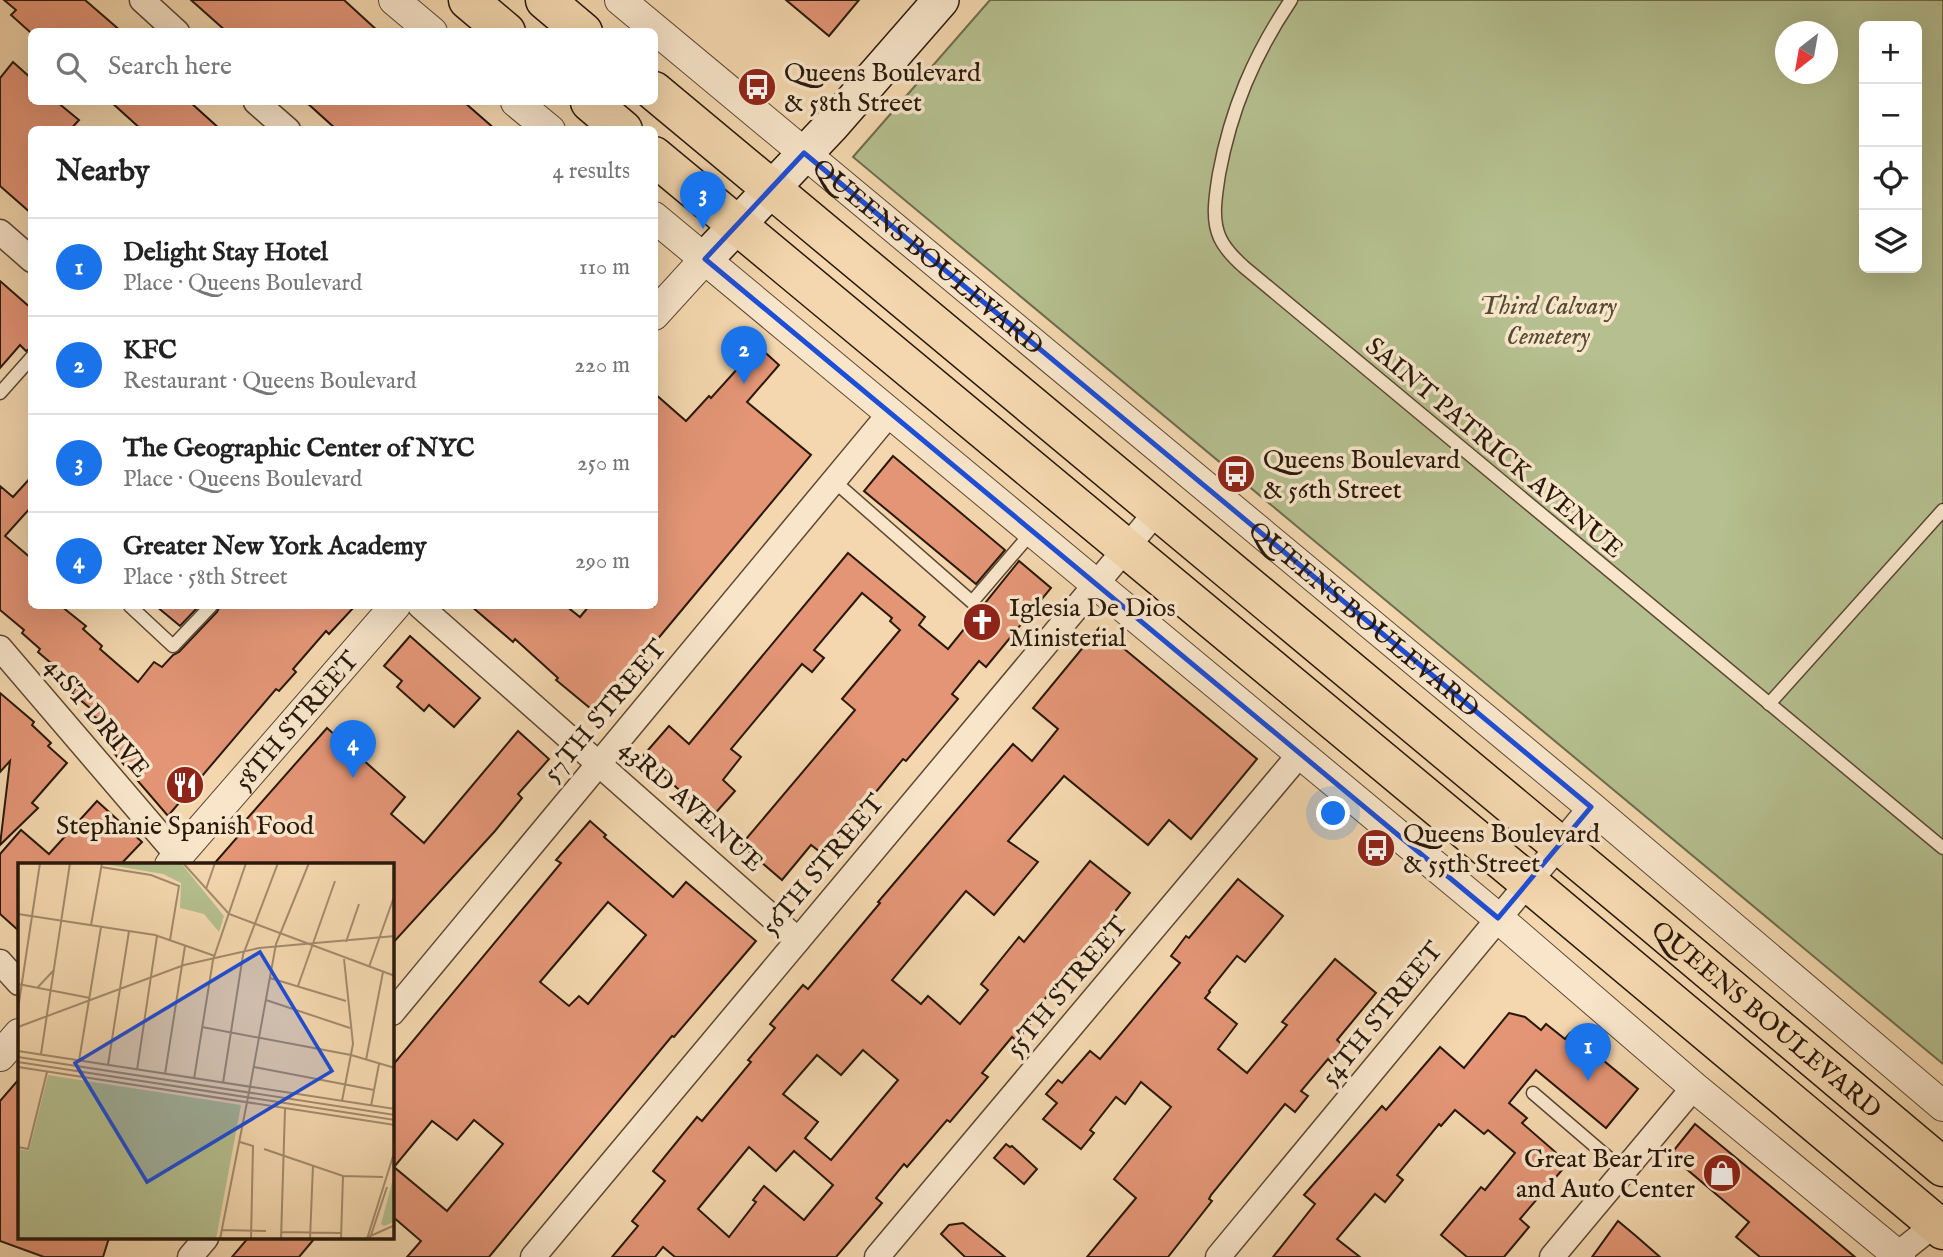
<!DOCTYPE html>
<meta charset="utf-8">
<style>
:root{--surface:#fff;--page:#f2f2f2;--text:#222;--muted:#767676;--line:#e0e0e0;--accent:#1a73e8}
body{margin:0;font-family:"IM FELL English",serif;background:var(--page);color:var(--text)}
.controls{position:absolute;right:21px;top:21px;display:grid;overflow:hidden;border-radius:10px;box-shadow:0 7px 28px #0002}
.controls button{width:63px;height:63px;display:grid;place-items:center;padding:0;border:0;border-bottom:2px solid var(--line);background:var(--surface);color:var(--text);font:35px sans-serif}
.compass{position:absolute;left:1775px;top:21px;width:63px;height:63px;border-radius:50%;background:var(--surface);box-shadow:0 7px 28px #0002;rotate:211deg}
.you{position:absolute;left:1334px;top:814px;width:24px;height:24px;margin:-18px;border:5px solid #fff;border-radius:50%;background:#1a73e8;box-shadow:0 0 0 10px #1a73e833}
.badge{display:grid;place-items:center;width:46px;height:46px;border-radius:50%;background:var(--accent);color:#fff;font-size:23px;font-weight:700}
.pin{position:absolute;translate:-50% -58px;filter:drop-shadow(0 2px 4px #0008)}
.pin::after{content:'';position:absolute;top:37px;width:24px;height:21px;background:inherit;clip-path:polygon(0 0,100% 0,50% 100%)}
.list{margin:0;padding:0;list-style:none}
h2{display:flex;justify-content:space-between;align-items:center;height:91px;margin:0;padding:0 28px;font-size:30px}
h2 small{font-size:23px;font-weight:400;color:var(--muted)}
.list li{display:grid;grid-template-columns:46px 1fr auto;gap:21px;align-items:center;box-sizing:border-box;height:98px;padding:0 28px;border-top:2px solid var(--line)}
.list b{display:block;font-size:26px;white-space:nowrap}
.list p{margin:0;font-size:23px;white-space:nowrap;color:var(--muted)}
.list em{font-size:23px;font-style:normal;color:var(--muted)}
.icon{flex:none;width:38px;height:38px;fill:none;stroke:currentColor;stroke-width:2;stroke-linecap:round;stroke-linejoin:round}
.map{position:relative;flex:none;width:1943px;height:1257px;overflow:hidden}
.search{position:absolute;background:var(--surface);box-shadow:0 7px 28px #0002;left:28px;top:28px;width:630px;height:77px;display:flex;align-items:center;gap:18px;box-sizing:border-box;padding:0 24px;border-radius:10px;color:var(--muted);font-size:26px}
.panel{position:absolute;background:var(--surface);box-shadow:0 7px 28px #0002;left:28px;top:126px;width:630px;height:483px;border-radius:10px}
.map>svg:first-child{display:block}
</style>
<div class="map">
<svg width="1943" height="1257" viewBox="0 0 1943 1257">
<rect width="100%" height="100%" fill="#f4d7ae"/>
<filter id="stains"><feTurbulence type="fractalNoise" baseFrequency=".00286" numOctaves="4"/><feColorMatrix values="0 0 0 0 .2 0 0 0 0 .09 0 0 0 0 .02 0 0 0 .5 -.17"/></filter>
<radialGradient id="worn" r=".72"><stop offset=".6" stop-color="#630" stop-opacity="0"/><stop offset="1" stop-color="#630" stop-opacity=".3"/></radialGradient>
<path fill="#b5bf8f" stroke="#6f6c4d" stroke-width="2" fill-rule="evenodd" d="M990,0H1943V1064L853,157ZM1864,26H1917V268H1864ZM1786,32H1828V74H1786Z"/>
<g fill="#e39576" stroke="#29190b" stroke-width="2" fill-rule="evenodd">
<path d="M4,0H85L122,32H30L11,15L16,10Z"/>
<path d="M191,0H344L379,32H227Z"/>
<path d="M786,0H859L829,36Z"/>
<path d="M13,62L32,79V102H57L79,120L70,130H32V214L0,186V78Z"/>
<path d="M111,102H190L221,130H142Z"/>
<path d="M306,102H464L496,130H337Z"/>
<path d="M0,281L32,309V348L26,351L20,345L0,368Z"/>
<path d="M758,346L779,365L747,402L811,455L596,713L556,680L558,678L515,639L513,642L471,606H566L580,617L589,606H654V393L686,421L709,396L711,398Z"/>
<path d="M893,456L1005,550L976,584L864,491Z"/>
<path d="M32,476V506L5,536L32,559V606H61L86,626L83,629L102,646L100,649L138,682L154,662L162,667L173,655L179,652L217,612L220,606H355L329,634L326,631L293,669L296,672L279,691L276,689L168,816L107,745L118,736L89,712L91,709L72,693L75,689L55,672L58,669L38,652L40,649L22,633L24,630L0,610V486L13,497Z"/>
<path d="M848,553L925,617L919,625L948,649L1019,561L1051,588L986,667L979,661L952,694L958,699L906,761L903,759L824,855L811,845L782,880L741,845L855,710L842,699L900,630L890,621L892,618L862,593L814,650L824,658L812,672L802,664L731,749L741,757L723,780L735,791L711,818L642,757L669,726L689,744Z"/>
<path d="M156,606H199L180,626Z"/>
<path d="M1099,628L1257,759L1191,839L1169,820L1148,845L1064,776L1008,841L1038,862L994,915L966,891L892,980L921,1004L928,996L960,1024L988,990L981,984L1019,937L1024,942L1090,861L1130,893L1027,1021L1030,1024L1017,1041L1012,1037L982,1073L988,1077L950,1122L947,1120L907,1167L904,1164L876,1198L882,1203L836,1257H675L663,1247L655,1257H612L638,1226L632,1221L665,1181L653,1171L697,1117L702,1121L751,1062L748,1060L775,1028L770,1024L803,985L808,989L880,903L878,902L1013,744L1032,761L1058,729L1033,708ZM863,1050L898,1080L831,1160L805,1138L818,1122L783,1094L817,1055L841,1075ZM749,1147L776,1171L794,1151L833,1185L804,1220L764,1186L753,1200L756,1202L729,1237L698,1209Z"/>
<path d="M410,636L480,698L454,727L429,705L424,711L397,687L402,681L384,666Z"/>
<path d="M0,693L34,722L32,725L51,743L48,746L67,763L32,803L38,808L0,845L10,761L0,772Z"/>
<path d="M327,728L405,797L391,814L424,843L518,731L549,759L518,794L522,798L495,831L392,944V865H213L248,825L244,822Z"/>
<path d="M97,801L142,842L120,865H19V931L0,914V854L21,830L49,854Z"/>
<path d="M590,821L606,835L604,837L673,897L686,882L756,941L674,1037L672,1036L489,1257H407L421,1241L392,1216V1066L561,863L556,860ZM608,902L646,935L588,1004L579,996L569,1006L540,982ZM474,1120L503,1144L447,1211L394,1167L432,1121L457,1140Z"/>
<path d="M1238,879L1283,916L1245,962L1237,956L1209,991L1210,992L1205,998L1237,1024L1218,1049L1247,1073L1287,1025L1282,1022L1335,959L1376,993L1337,1040L1346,1048L1333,1064L1328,1059L1301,1091L1308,1096L1295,1112L1285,1104L1211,1195L1209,1199L1212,1201L1168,1257H1087L1136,1198L1114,1179L1171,1107L1141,1082L1125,1104L1116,1097L1090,1130L1094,1133L1081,1149L1043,1119L1057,1103L1046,1094L1058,1080L1062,1083L1090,1051L1100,1059L1180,963L1171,956L1186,936L1189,938Z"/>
<path d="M1509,1013L1525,1017L1541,1030L1546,1024L1565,1039L1570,1033L1638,1089L1606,1128L1536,1070L1509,1103L1527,1118L1522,1123L1568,1163L1520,1219L1529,1227L1504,1257H1467L1441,1235L1481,1187L1485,1190L1515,1153L1488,1130L1484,1134L1455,1110L1441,1126L1439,1124L1397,1175L1403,1180L1385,1202L1375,1194L1337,1239L1360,1257H1273L1315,1204L1304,1195L1382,1106L1386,1110L1440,1047L1464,1068Z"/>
<path d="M19,1079V1238H109L103,1257H44L0,1241V1101Z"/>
<path d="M1695,1124L1775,1190L1855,1257H1760L1736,1237L1749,1222L1670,1155Z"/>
<path d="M1006,1144L1010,1147L1012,1146L1037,1169L1024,1184L994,1158Z"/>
<path d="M1618,1221L1636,1236L1660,1257H1592Z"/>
<path d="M963,1223L1005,1257H965L941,1234L949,1225Z"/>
<path d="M248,1238H315L299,1257H232Z"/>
</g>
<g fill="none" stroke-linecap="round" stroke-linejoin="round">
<g stroke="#5c4834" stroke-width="15">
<g id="service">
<path d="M1291,0C1254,55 1231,109 1219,174C1216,194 1211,219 1220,238C1225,249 1235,259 1244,267L1943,848"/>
<path d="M0,393L32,357"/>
<path d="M834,481L972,602L1032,532"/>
<path d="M130,606L173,646L211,606"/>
<path d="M1769,704L1943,510"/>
<path d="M1533,1093L1624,1171"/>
</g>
</g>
<g stroke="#5c4834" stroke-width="27">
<g id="minor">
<path d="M142,0L177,32"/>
<path d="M256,102L288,130"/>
<path d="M0,232L32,260"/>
<path d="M420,606L798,940"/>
<path d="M0,648L178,856"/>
<path d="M0,962L19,983"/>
<path d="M392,1013L890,413"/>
<path d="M190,1257L206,1238"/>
<path d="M533,1257L1158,510"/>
<path d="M877,1257L1300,754"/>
<path d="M1218,1257L1591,807"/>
<path d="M1552,1257L1694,1087"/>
<path d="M1894,1257L1943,1218"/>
</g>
</g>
<g stroke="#5c4834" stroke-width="32">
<g id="tertiary">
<path d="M394,0L432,32"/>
<path id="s1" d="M620,0L1591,807L1943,1106"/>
<path d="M516,102L550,130"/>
<path d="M654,217L1498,918L1694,1087L1900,1257"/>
<path d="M654,315L705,259"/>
<path id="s2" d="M170,865L395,606"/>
<path d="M0,1056L19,1034"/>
</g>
</g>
<g stroke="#29190b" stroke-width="38">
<path id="secondary" d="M705,259L831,126L941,0"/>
</g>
<g stroke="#29190b" stroke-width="41">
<g id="primary">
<path d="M468,0L506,32"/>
<path d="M545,0L583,32"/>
<path id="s3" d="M654,91L1635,908L1943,1167"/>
<path d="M590,102L623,130"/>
<path d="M654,156L1528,882L1943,1230"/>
</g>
</g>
<use href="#service" stroke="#f8e5ca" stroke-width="12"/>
<use href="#minor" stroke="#f8e5ca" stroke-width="24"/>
<use href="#tertiary" stroke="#f8e5ca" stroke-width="30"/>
<use href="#secondary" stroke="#f8e5ca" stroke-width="35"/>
<use href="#primary" stroke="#f4d7ae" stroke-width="38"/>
</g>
<path fill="none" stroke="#1d4ed8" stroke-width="5" stroke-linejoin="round" d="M804,153L1591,807L1498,918L705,259Z"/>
<defs>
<g id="bus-disc" transform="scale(2.0125)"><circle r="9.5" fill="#8f2418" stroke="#f8e5ca"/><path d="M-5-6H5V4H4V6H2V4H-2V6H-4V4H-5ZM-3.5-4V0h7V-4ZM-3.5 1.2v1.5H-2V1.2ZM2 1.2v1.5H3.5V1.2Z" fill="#fff"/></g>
<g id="church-disc" transform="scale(2.0125)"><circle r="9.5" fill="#8f2418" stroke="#f8e5ca"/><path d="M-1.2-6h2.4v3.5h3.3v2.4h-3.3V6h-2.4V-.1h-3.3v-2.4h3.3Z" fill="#fff"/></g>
<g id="restaurant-disc" transform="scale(2.0125)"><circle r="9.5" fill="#8f2418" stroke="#f8e5ca"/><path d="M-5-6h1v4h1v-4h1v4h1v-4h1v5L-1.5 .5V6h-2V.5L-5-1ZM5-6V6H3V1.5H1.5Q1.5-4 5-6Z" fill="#fff"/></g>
<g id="shop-disc" transform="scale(2.0125)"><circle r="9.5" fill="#8f2418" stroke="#f8e5ca"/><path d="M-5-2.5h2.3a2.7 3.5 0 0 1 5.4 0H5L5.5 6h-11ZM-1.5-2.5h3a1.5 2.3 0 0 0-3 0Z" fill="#fff"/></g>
</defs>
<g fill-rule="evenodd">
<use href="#bus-disc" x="757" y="87"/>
<use href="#bus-disc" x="1236" y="474"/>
<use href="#church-disc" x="982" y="622"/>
<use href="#restaurant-disc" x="185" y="785"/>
<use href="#bus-disc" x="1376" y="848"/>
<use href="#shop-disc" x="1722" y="1173"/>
</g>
<g text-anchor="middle" stroke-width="7" stroke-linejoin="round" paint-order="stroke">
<g font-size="26" fill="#29190b" stroke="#f8e5ca" text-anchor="start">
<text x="784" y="81">Queens Boulevard<tspan x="784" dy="30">&amp; 58th Street</tspan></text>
<text x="1263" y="468">Queens Boulevard<tspan x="1263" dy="30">&amp; 56th Street</tspan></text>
<text x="1009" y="616">Iglesia De Dios<tspan x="1009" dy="30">Ministerial</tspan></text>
<text x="185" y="834" text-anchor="middle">Stephanie Spanish Food</text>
<text x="1403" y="842">Queens Boulevard<tspan x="1403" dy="30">&amp; 55th Street</tspan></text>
<text x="1695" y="1167" text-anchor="end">Great Bear Tire<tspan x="1695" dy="30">and Auto Center</tspan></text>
</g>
<g font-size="26" fill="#29190b" stroke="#f8e5ca">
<text dy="9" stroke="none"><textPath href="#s1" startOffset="401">QUEENS BOULEVARD</textPath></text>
<text transform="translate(1495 447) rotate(40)" y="9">SAINT PATRICK AVENUE</text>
<text dy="9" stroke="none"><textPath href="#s1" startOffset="968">QUEENS BOULEVARD</textPath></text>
<text transform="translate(604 710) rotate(-50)" y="9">57TH STREET</text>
<text transform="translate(98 717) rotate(50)" y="9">41ST DRIVE</text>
<text dy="9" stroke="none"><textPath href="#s2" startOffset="192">58TH STREET</textPath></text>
<text transform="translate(692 805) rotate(42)" y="9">43RD AVENUE</text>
<text transform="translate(822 864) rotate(-50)" y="9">56TH STREET</text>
<text transform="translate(1066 986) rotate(-50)" y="9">55TH STREET</text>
<text transform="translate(1381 1013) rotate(-51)" y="9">54TH STREET</text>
<text dy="9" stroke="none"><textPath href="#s3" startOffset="1449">QUEENS BOULEVARD</textPath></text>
</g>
<g font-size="26" font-style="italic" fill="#534b33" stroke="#f8e5ca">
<text x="1548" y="314">Third Calvary<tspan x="1548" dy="30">Cemetery</tspan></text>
</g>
</g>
<g transform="translate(18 863)">
<rect width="376" height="376" fill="#f4d7ae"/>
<path d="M163,0L206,53L201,69L186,51L162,45L163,20L145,11L86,1ZM30,212L223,242L198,376H0V286L11,288ZM376,312V359L366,363L363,361Z" fill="#b5bf8f"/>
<path fill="none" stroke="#a38b6d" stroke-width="2" d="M165,0L211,51L377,113M83,4L133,12L161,23L152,77M188,26L197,0M0,51L137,72L197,93M73,62L84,0M328,79L341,41M351,104L377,31M252,115L328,138M0,121L72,135M280,123L317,18M20,124L36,107M248,137L332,165M0,146L22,0M0,164L166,102L241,85L377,73M184,164L333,192L377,205M0,188L377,246M23,191L52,0M0,194L377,252M348,197L365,109M61,198L83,64M0,199L377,257M90,202L111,68M0,204L377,262M236,204L356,227M119,207L139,73M147,211L167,83M176,216L195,97L228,0M205,220L225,92L260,0M232,224L258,81L291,0M324,238L335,181L326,96M353,243L361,201M222,279L235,283L233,376M0,284L10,286L29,209M246,286L325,313L365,314M204,367L248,368M263,369L323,370M353,372L369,324M348,375L377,362M202,376L232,224M263,376L267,246M292,376L295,302M323,376L325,313M349,376L377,287"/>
<path fill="#1d4ed8" fill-opacity="0.15" stroke="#1d4ed8" stroke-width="3.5" d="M242,89L314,208L129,319L57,200Z"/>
<rect width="376" height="376" fill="none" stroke="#29190b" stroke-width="3.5"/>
</g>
<rect width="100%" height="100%" filter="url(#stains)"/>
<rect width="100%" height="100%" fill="url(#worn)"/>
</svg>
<div class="controls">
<button>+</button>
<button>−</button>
<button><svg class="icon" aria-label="locate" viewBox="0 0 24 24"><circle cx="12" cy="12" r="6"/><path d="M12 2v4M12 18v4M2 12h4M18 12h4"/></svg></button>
<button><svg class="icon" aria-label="layers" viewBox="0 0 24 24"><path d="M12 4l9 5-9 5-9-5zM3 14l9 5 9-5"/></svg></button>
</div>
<svg class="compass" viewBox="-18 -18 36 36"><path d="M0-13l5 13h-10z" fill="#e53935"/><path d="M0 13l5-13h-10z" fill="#767676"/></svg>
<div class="you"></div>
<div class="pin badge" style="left:1588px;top:1081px">1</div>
<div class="pin badge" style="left:744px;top:384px">2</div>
<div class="pin badge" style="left:703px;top:229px">3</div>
<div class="pin badge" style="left:353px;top:778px">4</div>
<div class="search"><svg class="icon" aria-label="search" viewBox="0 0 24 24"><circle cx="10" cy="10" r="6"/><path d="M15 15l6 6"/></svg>Search here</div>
<section class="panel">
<h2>Nearby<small>4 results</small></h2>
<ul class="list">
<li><span class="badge">1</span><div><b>Delight Stay Hotel</b><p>Place · Queens Boulevard</p></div><em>110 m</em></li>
<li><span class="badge">2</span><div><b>KFC</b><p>Restaurant · Queens Boulevard</p></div><em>220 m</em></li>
<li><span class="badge">3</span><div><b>The Geographic Center of NYC</b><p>Place · Queens Boulevard</p></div><em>250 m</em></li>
<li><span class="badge">4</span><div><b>Greater New York Academy</b><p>Place · 58th Street</p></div><em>290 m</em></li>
</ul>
</section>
</div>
